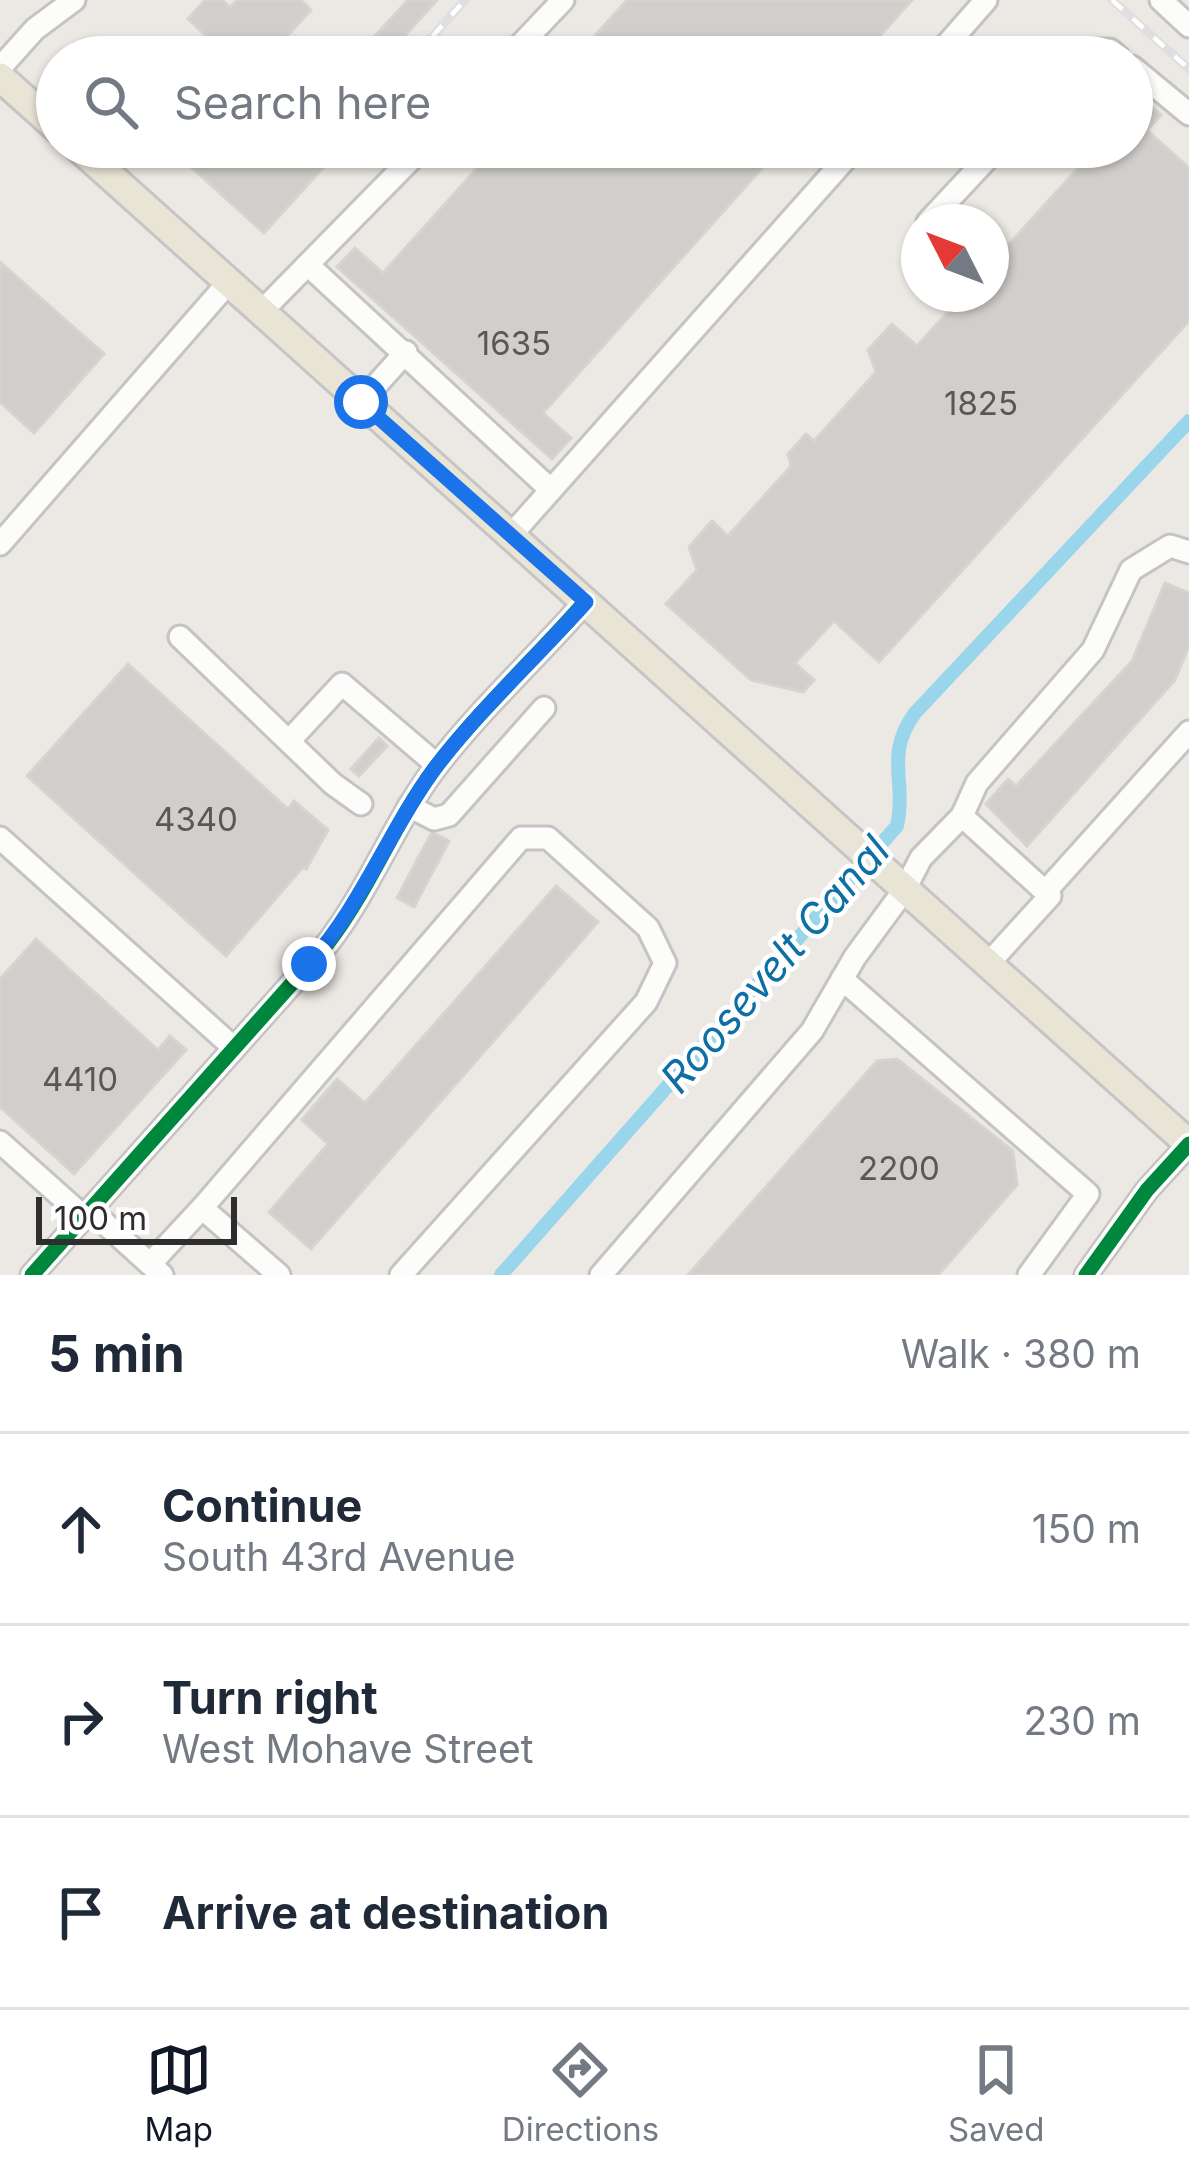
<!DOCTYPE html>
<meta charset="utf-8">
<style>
:root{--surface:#fff;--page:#f2f2f3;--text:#1f2937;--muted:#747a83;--line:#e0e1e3;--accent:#111827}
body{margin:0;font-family:Inter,sans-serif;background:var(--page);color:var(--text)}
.compass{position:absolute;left:901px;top:204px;width:108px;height:108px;border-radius:50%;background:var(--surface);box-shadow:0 3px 9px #0004;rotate:312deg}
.scale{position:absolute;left:36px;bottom:30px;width:201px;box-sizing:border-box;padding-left:12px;border:6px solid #2e2e2e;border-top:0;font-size:33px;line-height:42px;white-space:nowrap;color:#2e2e2e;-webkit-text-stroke:9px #fff;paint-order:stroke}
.stop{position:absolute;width:36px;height:36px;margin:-27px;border:9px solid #1a73e8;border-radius:50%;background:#fff}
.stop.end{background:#1a73e8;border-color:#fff;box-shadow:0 3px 12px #0008}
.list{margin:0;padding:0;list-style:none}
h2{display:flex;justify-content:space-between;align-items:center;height:156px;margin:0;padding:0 48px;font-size:51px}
h2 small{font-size:39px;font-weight:400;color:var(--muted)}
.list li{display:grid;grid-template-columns:78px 1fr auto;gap:36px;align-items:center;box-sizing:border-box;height:192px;padding:0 48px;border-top:3px solid var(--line)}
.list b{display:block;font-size:45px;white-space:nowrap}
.list p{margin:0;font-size:39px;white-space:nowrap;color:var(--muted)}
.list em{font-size:39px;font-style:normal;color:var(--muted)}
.icon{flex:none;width:66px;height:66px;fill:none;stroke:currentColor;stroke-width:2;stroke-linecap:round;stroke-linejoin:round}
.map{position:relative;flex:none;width:1189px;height:1275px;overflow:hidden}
.search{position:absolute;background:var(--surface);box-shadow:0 3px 9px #0004;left:36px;right:36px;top:36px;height:132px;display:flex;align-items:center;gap:30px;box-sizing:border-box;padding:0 42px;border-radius:66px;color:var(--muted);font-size:45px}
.sheet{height:732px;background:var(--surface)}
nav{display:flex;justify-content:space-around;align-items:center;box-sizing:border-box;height:168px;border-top:3px solid var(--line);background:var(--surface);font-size:33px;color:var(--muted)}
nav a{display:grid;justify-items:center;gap:6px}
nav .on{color:var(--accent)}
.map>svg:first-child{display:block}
</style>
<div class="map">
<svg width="1189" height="1275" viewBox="0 0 1189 1275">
<rect width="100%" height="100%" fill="#ece8e4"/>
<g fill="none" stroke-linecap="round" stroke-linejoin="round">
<path stroke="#99d6ec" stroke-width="14" d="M501,1275L897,826C907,782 884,755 915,713L1189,421"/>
</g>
<g fill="#d1cecb" stroke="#d7d4d0" stroke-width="3">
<path d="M205,0H222L230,7L237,0H301L311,10L277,47L288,57H189L207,37L188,19Z"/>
<path d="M408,0H437L391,51L375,36Z"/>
<path d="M627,0H912L861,57H576Z"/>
<path d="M371,41L388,55L386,57H357Z"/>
<path d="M1132,88L1161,115L1147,130L1189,168V321L879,662L834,621L795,663L814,680L803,692L751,680L666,604L697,570L689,547L712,521L728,536L791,466L788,454L806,434L814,441L876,372L868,350L892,324L917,346L964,294H991V264L1097,147H1132Z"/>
<path d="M169,147H342L264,233Z"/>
<path d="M496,147H781L543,413L571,438L552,459L337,267L355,248L383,273Z"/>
<path d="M0,262L104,354L34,433L0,402Z"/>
<path d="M1165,583L1189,593V646L1175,680L1027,846L986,804L1008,779L1016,786L1132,661Z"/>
<path d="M128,664L288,809L294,801L328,830L306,869L303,867L226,956L27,776Z"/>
<path d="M379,738L387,746L359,776L351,769Z"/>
<path d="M432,832L449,841L414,907L397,898Z"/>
<path d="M556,886L598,922L311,1249L269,1212L328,1144L302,1120L337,1079L365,1103Z"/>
<path d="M36,939L158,1050L170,1036L186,1050L74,1174L0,1107V979Z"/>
<path d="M897,1059L1013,1151L1017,1185L938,1275H688L877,1061Z"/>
</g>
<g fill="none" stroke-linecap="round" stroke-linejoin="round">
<g stroke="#c5c4c5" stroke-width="27">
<g id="minor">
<path d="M1161,0L1189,26"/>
<path d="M509,57L563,0"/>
<path d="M936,57L986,0"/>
<path d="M1082,57L1088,50H1110L1118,57"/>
<path d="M1132,67L1189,114"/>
<path d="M0,68L35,29L74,0"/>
<path d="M928,222L998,147"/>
<path d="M308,265L551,490"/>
<path d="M261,312L423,147"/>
<path d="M361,402L406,352"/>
<path d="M511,535L856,147"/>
<path d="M0,544L228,283"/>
<path d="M180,637L333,784L361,804"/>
<path d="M289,741L342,684L437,765"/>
<path d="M409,806L434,819L449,815L544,708"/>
<path d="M962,816L977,783L1093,650L1131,570L1170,546L1189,552"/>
<path d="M0,838L234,1048"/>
<path d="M1045,892L1189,732"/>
<path d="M842,979L1088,1194L1029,1275"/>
<path d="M0,1142L84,1217"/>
<path d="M202,1208L521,838H548L648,928L665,963L646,1002L401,1275"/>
<path d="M90,1210L162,1275"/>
<path d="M150,1264L202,1208L279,1275"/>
<path d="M32,1275L328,943C370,888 394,823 435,768C480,709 537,657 585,602"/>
<path d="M601,1275L812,1031L855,957L905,889L921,858L962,816L1050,896L988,964"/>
<path d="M1086,1275L1147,1190L1189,1144"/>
</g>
</g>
<g stroke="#c6c5c4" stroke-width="33">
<g id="major">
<path d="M0,77L57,128"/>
<path d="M78,147L1189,1144"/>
</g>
</g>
<use href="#minor" stroke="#fcfcfb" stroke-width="21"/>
<use href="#major" stroke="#e8e4d6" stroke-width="27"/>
<g stroke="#dfdfe1" stroke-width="9">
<g id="rail">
<path d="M1112,0L1189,69"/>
<path d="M414,57L465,0"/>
</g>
</g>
<use href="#rail" stroke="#fff" stroke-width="4.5" stroke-dasharray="14" stroke-linecap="butt"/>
<g stroke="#fff" stroke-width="22">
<g id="cycleway">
<path d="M32,1275L328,943C370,888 394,823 435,768C480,709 537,657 585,602"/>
<path d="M1086,1275L1147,1190L1189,1144"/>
</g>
</g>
<use href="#cycleway" stroke="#00873e" stroke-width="15"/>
</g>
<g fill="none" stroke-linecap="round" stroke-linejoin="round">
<path stroke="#1a73e8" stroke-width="15" d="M309,964C362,905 388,832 435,768C480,709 537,657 586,602L361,402"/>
</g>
<g text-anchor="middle" stroke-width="9" stroke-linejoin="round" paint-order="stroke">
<g font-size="33" fill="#585857">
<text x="514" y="355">1635</text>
<text x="981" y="415">1825</text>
<text x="196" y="831">4340</text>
<text x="80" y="1091">4410</text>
<text x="899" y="1180">2200</text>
</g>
<g font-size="42" font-style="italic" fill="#0d6fa3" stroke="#fff">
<text transform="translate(775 964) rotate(-49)" y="15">Roosevelt Canal</text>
</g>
</g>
</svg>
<svg class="compass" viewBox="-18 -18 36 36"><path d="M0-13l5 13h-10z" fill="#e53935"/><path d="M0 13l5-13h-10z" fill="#747a83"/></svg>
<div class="scale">100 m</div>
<div class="stop" style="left:361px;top:402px"></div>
<div class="stop end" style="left:309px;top:964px"></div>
<div class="search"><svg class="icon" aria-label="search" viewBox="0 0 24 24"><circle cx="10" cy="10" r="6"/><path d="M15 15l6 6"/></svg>Search here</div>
</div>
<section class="sheet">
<h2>5 min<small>Walk · 380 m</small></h2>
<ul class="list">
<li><svg class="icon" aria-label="ahead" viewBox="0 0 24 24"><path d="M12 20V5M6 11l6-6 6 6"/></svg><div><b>Continue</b><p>South 43rd Avenue</p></div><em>150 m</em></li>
<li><svg class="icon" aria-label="right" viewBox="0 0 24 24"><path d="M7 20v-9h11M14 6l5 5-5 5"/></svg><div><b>Turn right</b><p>West Mohave Street</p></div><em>230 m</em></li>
<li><svg class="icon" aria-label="arrive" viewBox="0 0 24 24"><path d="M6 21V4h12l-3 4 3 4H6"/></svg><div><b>Arrive at destination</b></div></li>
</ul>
</section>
<nav>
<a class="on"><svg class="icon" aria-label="map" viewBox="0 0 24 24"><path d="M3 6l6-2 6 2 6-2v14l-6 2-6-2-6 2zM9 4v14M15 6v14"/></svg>Map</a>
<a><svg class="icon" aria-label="directions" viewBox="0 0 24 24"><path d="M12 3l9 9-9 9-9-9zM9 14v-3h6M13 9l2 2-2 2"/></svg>Directions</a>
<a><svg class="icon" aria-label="saved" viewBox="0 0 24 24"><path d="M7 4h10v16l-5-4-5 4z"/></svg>Saved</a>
</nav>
